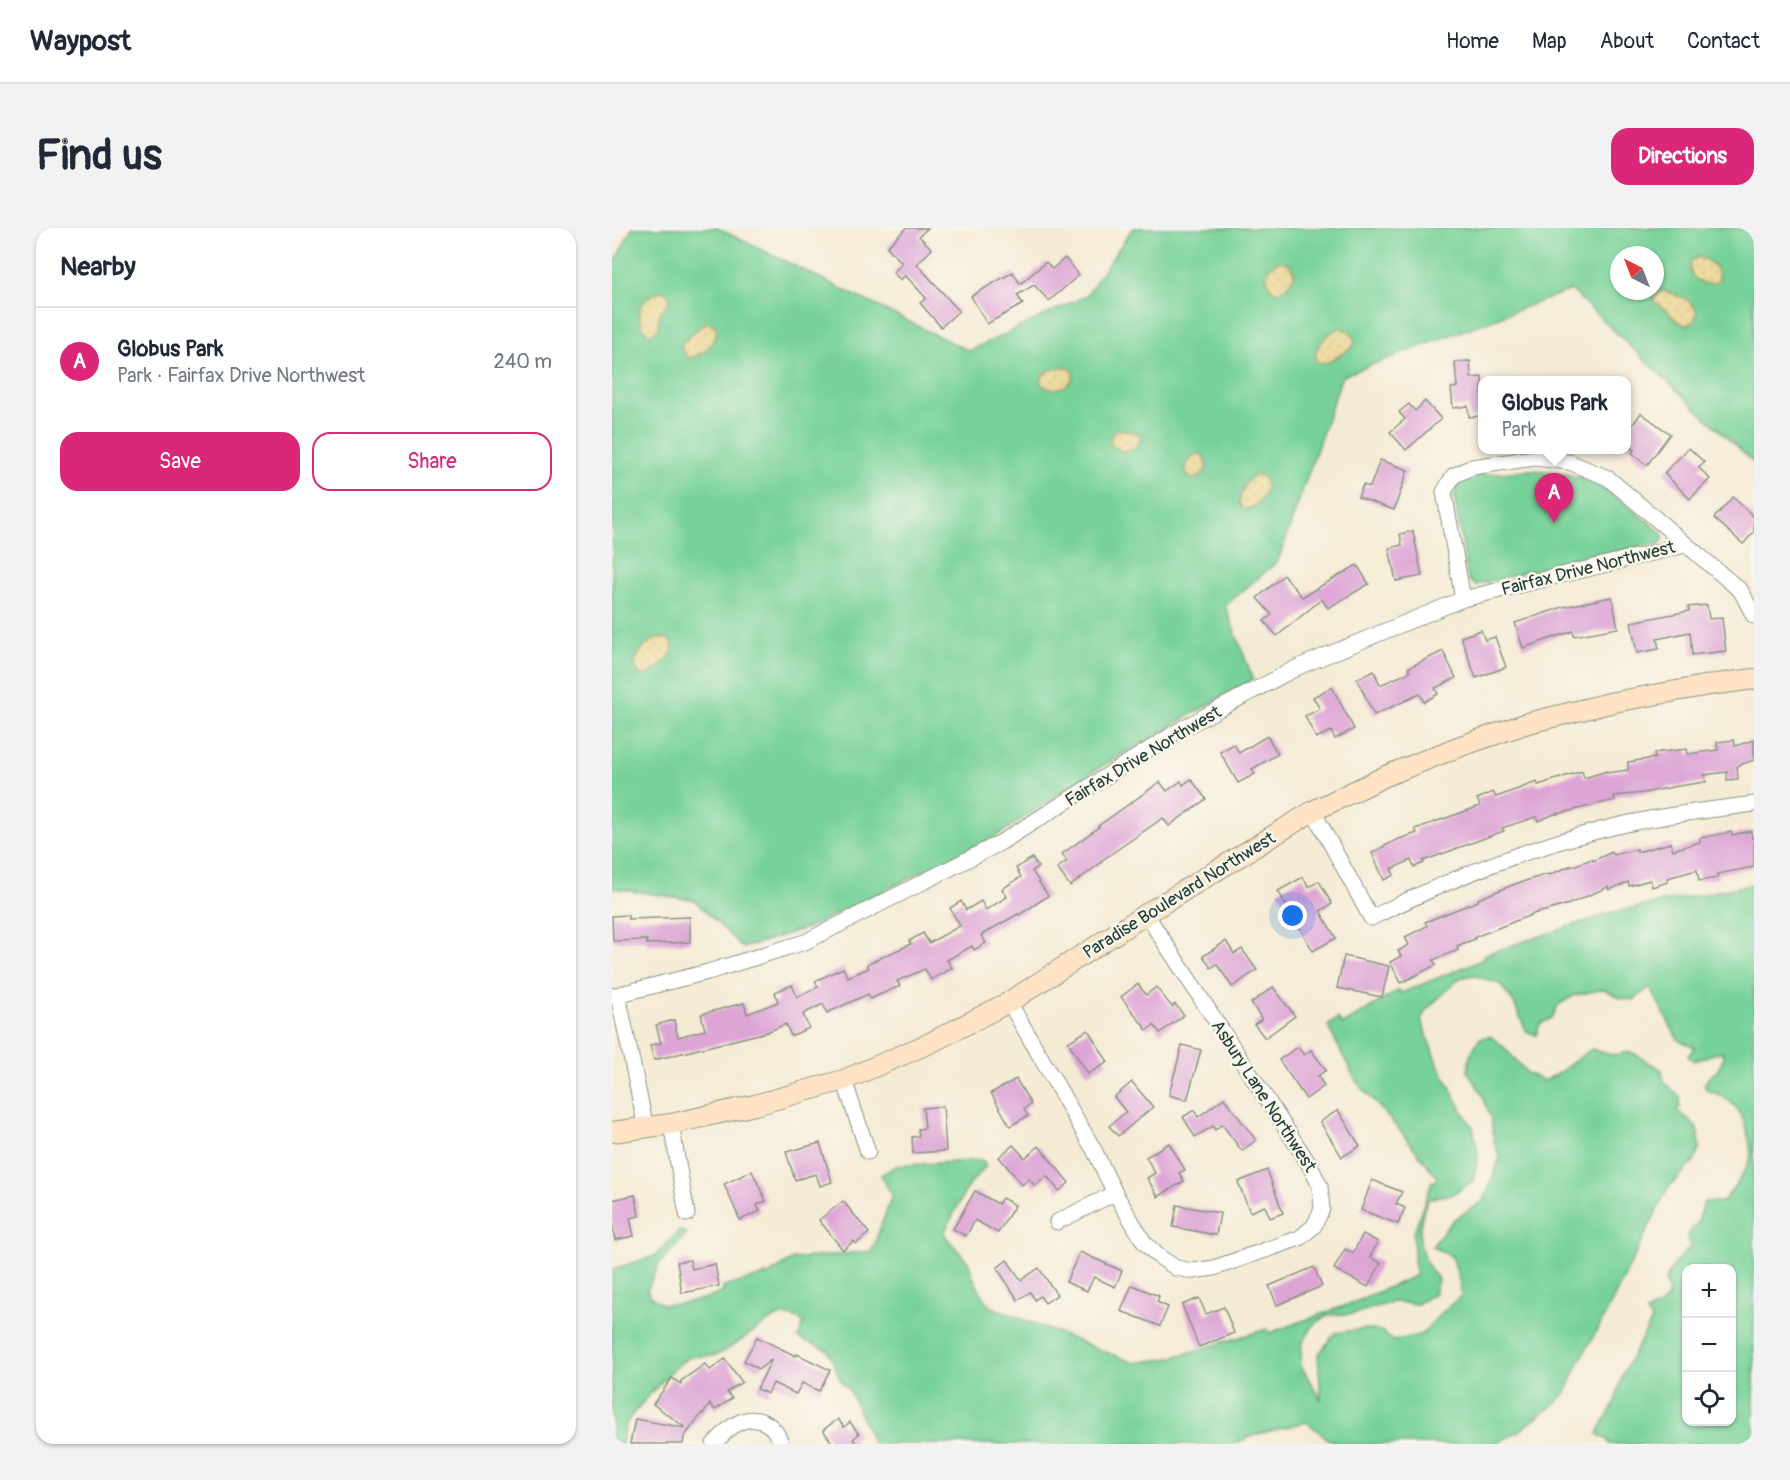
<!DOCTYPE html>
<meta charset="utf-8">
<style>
:root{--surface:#fff;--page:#f2f2f3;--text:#1f2937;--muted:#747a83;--line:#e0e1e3;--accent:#db2777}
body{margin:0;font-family:Pangolin,sans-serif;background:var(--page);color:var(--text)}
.controls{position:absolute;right:18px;bottom:18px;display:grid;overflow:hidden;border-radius:12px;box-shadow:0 2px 4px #0004}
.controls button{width:54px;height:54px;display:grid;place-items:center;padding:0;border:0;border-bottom:2px solid var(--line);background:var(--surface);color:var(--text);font:30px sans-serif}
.compass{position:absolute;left:998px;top:18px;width:54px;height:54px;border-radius:50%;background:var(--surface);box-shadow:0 2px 4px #0004;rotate:318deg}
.you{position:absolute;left:681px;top:688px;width:21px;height:21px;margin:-15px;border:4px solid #fff;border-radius:50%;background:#1a73e8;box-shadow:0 0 0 9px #1a73e833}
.badge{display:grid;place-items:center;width:39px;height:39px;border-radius:50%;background:var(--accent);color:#fff;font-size:20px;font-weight:700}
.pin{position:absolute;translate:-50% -50px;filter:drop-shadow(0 2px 3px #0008)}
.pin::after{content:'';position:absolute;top:32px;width:21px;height:18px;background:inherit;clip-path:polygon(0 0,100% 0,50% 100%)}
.popup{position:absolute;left:866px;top:148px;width:153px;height:78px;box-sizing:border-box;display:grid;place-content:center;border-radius:12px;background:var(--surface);filter:drop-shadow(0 2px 4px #0005);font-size:20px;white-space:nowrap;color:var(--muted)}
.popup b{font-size:22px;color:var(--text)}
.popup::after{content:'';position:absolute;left:50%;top:100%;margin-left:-12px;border:12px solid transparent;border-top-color:var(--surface)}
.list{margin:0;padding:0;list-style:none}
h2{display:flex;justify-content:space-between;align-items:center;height:78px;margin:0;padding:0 24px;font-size:26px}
h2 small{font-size:20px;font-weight:400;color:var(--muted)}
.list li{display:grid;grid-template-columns:39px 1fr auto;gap:18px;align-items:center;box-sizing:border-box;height:108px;padding:0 24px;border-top:2px solid var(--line)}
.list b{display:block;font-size:22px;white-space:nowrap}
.list p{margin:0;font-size:20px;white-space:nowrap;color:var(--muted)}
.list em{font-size:20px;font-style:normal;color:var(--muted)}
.actions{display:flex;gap:12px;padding:18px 24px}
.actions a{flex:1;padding:14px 0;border:2px solid var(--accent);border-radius:18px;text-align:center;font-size:21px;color:var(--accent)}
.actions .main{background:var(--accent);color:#fff}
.icon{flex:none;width:33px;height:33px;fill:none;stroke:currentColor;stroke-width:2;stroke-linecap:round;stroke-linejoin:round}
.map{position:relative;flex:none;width:1142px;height:1216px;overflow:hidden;border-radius:18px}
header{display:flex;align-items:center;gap:36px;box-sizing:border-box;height:84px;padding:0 30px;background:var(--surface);border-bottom:2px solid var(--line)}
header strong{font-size:28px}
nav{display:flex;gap:33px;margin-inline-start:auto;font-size:21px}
.intro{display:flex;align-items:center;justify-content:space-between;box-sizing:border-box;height:144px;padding:0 36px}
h1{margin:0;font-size:42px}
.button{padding:15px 27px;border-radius:18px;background:var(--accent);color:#fff;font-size:21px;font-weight:700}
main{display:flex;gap:36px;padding:0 36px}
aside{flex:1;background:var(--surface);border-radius:18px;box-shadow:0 2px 4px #0004}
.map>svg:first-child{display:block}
</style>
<header>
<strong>Waypost</strong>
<nav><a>Home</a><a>Map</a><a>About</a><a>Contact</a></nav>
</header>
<div class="intro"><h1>Find us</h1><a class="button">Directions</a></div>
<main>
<aside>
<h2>Nearby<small></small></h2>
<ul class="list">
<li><span class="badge">A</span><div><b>Globus Park</b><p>Park · Fairfax Drive Northwest</p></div><em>240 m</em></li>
</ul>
<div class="actions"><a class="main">Save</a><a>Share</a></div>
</aside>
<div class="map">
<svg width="1142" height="1216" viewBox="0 0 1142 1216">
<defs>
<pattern id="sand-dots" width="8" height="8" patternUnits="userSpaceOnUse" patternTransform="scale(1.5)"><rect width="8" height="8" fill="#eeda9e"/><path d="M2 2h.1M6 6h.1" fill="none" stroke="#ccbc89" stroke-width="1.8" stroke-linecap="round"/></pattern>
</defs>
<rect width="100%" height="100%" fill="#fbf7ec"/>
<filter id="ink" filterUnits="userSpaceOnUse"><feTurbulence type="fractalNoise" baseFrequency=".0167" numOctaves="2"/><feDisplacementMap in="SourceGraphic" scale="12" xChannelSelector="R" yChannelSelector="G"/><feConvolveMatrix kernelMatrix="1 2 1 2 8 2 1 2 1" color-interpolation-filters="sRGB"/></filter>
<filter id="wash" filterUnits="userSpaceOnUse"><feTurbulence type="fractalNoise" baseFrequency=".008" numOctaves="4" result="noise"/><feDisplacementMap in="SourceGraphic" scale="24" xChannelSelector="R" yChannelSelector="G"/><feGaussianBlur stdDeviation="1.35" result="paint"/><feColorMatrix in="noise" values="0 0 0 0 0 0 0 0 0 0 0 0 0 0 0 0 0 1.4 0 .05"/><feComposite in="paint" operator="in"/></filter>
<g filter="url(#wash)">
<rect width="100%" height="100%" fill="#f5ebd5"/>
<g fill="#77d299" stroke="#4b8866" stroke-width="1.5" fill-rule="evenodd">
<path d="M20,0H105L357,123L474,68L521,0H1142V235L959,62L730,148L666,333L613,378L641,451L485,541L386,607L198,699L131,720L82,672L0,660V40ZM1007,27H1043V63H1007Z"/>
<path d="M919,242C981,244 998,265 1044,300L1051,307V312L1047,316C985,324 925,341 864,357L860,355L856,351L842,268C844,259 848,253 857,248Z"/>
<path d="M1142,656V1216H997L996,1212L985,1206L1002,1176L1012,1143L1040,1092L1034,1085L1046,1079L1057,1068L1053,1052L1063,1035L1078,1019L1075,1008L1086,994L1092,974H1111C1119,962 1138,940 1139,926C1139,922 1137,916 1137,912C1132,885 1122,870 1095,862L1092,857L1097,849L1106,842L1112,829L1110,823L1082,833L1076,828L1083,819L1066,812L1038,759L1022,772L1008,770L992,761L961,768L946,777L940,790L928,796L924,807L914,803L902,775L888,756L861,747L848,750L814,782L809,792L823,830L852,886L861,899L866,926L861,953L839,967L827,968L815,972C804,1002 804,1027 826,1051L822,1066L805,1076L781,1074L741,1086L717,1087L702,1096L690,1116L689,1138L709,1172L706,1127L723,1105L751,1101L769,1103L782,1113L810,1106L829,1085L849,1068L847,1051L840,1029L820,1018L842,991L872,973L888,930L882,914L879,890L869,864L856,844L858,827L867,811L878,808L892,819L915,845L932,853C950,845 963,831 980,821L1000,827L1019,824L1050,842L1052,854L1068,869V879L1065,883L1078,892L1085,901L1088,919L1083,932L1056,960L993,1088L967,1134L954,1165L944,1175L907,1203L883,1216H730L716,1211L695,1194L642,1207L622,1216H261L238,1163L229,1153L216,1122L186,1110L192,1095C167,1073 142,1107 120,1118C115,1121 109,1126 104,1127C95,1130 84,1126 76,1130C65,1135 18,1186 13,1198C11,1203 11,1211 10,1216H0V1041L43,1028L67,1003L75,1005L47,1036L35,1062L38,1068L51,1077C69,1076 95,1072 111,1064V1059L158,1046L181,1031L260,1023L280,967L269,947L284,938L370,932L374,938L356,958L332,1005L334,1009L356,1034L363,1054L377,1078L522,1135L559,1130L655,1101L657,1105L743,1074L803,1048L801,1006L820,953L823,954L825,949L785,899L744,853L716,798L726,790L730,797L787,762L789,765L872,731L871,727L1001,684ZM1074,1040H1120V1194H1074Z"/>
</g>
<g fill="url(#sand-dots)" stroke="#868c69" stroke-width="1.5">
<path d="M1087,29C1098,32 1107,40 1107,52C1093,62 1073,50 1079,33Z"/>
<path d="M667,33L677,35L683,46C679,54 674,63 664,64L657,58L654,46L658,38Z"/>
<path d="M47,63L54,64L58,70L56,76L48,84L46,101L38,107C29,101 24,85 31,75C34,70 42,66 47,63Z"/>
<path d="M1051,63C1065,67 1081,70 1085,85L1082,93L1076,97C1065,96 1063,90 1055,83C1051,79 1046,77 1042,74C1042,67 1045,64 1051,63Z"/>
<path d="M97,94L103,98L105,103C102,117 91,128 76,130L70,122V115L89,98Z"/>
<path d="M728,100C738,102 744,108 742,118L717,134L707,135L703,131C703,118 716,104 728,100Z"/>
<path d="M453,139L459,141L462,145C460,161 439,166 428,155C429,142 442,141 453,139Z"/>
<path d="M509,201C520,204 538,204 522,221L509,223L499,217C496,209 501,203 509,201Z"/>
<path d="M587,225C595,229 596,237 593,244L584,251L578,250L574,245C573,235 579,229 587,225Z"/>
<path d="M647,246L653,251C657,264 646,282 631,281L627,275C630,262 632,250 647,246Z"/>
<path d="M45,410C50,410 55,409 59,414C68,426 42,443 33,448C11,442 31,415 45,410Z"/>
</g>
<g id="blocks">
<g fill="#dda4d6">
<path d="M294,0H316L307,8L320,21L305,36L347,83L329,99L308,75L314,70L293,47L289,52L281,45L290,35L275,19Z"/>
<path d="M453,30L467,47L437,73L422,57L405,67L411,76L375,96L359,68L401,44L408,56L434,34L440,41Z"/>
<path d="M858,133L859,150L870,149V188L857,189L856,178L841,180L839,160L845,159L843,134Z"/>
<path d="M813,173L829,191L794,222L778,204L793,191L787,184L797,176L803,183Z"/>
<path d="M1029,185L1058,206L1035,237L1020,226L1022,222L1014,216V206Z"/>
<path d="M1077,220L1092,234L1087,240L1098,251L1078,271L1052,245Z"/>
<path d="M768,232L796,242L782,282L746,269L751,257L758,259Z"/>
<path d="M1121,269L1142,289V304L1131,316L1102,290Z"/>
<path d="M801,303L810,348L784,353L777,320L790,317L788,306Z"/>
<path d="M745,337L757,356L716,380L710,371L665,408L652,393L660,387L645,370L672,347L690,369Z"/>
<path d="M1000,369L1006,400L962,408L961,403L911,420L903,395L951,379Z"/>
<path d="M1095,377L1097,391L1110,390L1114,423L1080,427L1078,404L1045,411L1047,421L1025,425L1019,394L1077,383L1076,379Z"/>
<path d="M869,402L873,412L883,409L894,439L864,450L849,409Z"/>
<path d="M831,423L844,450L823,460L826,466L812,474L808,466L762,487L745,451L762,443L768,457L798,444L796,440Z"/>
<path d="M720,459L742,501L723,511L719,503L704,510L693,488L708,481L701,469Z"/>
<path d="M655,508L666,526L640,541L643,546L626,555L608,524L622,516L627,525Z"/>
<path d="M1122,512L1123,518L1142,512V532L1125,538L1126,551L1115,552V544L1092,547L1094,554L1066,558L1031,565L1002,568L1003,572L945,586V585L926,593L924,589L890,600L892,603L811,633L812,635L802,639L799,632L779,641L782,647L772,652L760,625L784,612L805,605L803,601L868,578L865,571L881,564L884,569L925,554L926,557L970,543L972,550L995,543V545L1016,542V534L1043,530L1042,525L1075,521L1076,526L1106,522L1105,514Z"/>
<path d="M579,551L594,571L557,598L551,590L489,633L490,634L458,658L445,640L455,633L450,626L487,599L486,598L548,554L555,563L569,553L571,557Z"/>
<path d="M1139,603L1140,610H1142V639L1105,646L1106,650L1087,653L1085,642L1055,650L1056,654L1040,659L1038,652L1017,658L1016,654L997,662L996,659L957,676L930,684L929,683L863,709V711L845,718L846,722L821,732L824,737L789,755L778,734L789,728L786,723L797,717L793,709L815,698L813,694L866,673V671L903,656L936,646L937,647L958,638V639L980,631L981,633L1000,624L1002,627L1025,621V624L1059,615L1061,622L1088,614V610L1119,604L1120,607Z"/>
<path d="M420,630L426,639L420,643L436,668L407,687L406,686L369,707L374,715L362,722L360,718L335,732L340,740L319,752L313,741L285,753L288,758L258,771L256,766L215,785L211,776L191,786L197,800L179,808L174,796L155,804L42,832L38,817L49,815L44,797L62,792L66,809L93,802L89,786L132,775L135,786L166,774L163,764L180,757L185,769L206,759L203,753L231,740L236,749L257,740L255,736L299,716L297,713L311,705L317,715L348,698L338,680L349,673L354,682L369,673L374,682L395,669L390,661L409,649L404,640Z"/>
<path d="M691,649L697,659L707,653L720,676L708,683L724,710L701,723L666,663Z"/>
<path d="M16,687V691L78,689V714L35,716V712L1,713L0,688Z"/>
<path d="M614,713L622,726L630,721L645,742L620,759L605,736L599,740L591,728Z"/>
<path d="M732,728L777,738L770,769L725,760Z"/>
<path d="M526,756L534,767L544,759L560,779L563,776L572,787L548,805L542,797L535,802L509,769Z"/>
<path d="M661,759L683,788L653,810L642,796L650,791L639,775Z"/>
<path d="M476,802L496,834L476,846L456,814Z"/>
<path d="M570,817L589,822L575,872L557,867Z"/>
<path d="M686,819L692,827L699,822L714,842L706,848L712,858L694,871L667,832Z"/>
<path d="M404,851L419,876L412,881L416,888L398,898L379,865Z"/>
<path d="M520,854L541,879L506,908L497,898L514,884L502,869Z"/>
<path d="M612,870L644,912L630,923L610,896L603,902L601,898L583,909L571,889L582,882L586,889Z"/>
<path d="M331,878L334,923L301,925L300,909L307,908L306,901L313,900L311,880Z"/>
<path d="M726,882L748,918L730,929L708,894Z"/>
<path d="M208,915L220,954L208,958L204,946L183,952L174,924Z"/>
<path d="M557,915L573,942L567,945L572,953L546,969L535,950L543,945L534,929Z"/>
<path d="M401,917L413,930L427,918L457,955L447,963L435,948L423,958L417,951L410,957L387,929Z"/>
<path d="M655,942L671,985L658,990L653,978L638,984L626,954Z"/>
<path d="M140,943L154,973L145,977L148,983L128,992L112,956Z"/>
<path d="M760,952L790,964L784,976L793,980L786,996L749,982Z"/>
<path d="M363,963L386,976L390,970L403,977L386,1005L363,992L354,1008L341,1001Z"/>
<path d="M23,967L27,988L18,990L22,1008L3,1012L0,996V972Z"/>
<path d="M231,973L257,1005L244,1016L242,1013L231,1022L207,992Z"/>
<path d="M565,977L608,985L604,1007L561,999Z"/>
<path d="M751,1006L766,1014L758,1029L769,1035L756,1059L722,1041L733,1021L741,1025Z"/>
<path d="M468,1024L510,1043L503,1059L482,1049L475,1063L454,1054Z"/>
<path d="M78,1032L80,1041L103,1036L107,1058L70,1065L65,1034Z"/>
<path d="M395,1032L409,1052L427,1040L445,1067L433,1075L428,1068L423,1072L418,1064L406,1072L385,1040Z"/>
<path d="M702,1039L710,1058L665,1077L657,1058Z"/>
<path d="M520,1057L547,1068L545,1074L556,1079L548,1098L509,1083Z"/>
<path d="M587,1070L594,1086L612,1079L622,1105L587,1119L570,1077Z"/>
<path d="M145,1109L184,1128L185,1126L218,1142L207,1163L190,1155L184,1166L161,1155L156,1166L145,1161L160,1131L147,1141L132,1133Z"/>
<path d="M113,1131L130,1154L115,1164L120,1170L103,1182L98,1176L91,1186L90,1185L72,1209L71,1216H18L23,1191L74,1200L41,1176L60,1150L69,1156V1153L93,1136L98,1142Z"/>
<path d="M226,1191L232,1199L238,1194L247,1206L241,1211L245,1216H221L211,1202Z"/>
</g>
</g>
</g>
<g filter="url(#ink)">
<use href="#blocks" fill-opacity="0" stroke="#8a9484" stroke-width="1.5"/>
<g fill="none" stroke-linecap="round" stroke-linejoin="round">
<g stroke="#8a9484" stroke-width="17">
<g id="street">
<path d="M851,371L832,264L841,248L860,239L923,230L957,234L996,250L1129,363L1142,388"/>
<path d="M701,583L759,690C831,654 907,623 985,603C1036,589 1089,583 1142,576"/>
<path d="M6,767L34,900"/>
<path d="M0,768L96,744L193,714L388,615L569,501L686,439L851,371L1073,317"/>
<path d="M397,774L482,922L503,965L532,1014L546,1028L564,1040L581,1043L602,1040L688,1010L702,998L710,981L708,958L697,936L534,686"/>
<path d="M232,852L256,924"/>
<path d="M59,896L75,986"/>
<path d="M445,994L503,965"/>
<path d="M102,1216C109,1209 115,1201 124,1196C144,1185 163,1195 169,1216"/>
</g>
</g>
<g stroke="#8a9484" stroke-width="22">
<path id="secondary" d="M0,904L59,896L143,877L232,852L318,815L397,774L534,686L701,583L776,547L846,519L916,495L1002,474L1098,457L1142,451"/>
</g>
<use href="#street" stroke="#fff" stroke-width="15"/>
<use href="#secondary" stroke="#fee4c5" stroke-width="20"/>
</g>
</g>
<g text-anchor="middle" stroke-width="5" stroke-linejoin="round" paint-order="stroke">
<g font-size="18" fill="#1f3d34" stroke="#fbf7ec">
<text transform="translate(976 340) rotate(-14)" y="6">Fairfax Drive Northwest</text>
<text transform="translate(531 528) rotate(-31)" y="6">Fairfax Drive Northwest</text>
<text transform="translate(567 667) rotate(-32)" y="6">Paradise Boulevard Northwest</text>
<text transform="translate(652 868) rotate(57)" y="6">Asbury Lane Northwest</text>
</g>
</g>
</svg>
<div class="controls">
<button>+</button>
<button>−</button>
<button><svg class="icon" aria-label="locate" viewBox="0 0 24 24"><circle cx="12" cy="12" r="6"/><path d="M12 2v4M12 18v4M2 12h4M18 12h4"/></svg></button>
</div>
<svg class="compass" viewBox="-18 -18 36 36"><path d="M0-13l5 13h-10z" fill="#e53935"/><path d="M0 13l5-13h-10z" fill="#747a83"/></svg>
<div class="you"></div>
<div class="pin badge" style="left:942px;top:295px">A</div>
<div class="popup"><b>Globus Park</b>Park</div>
</div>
</main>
